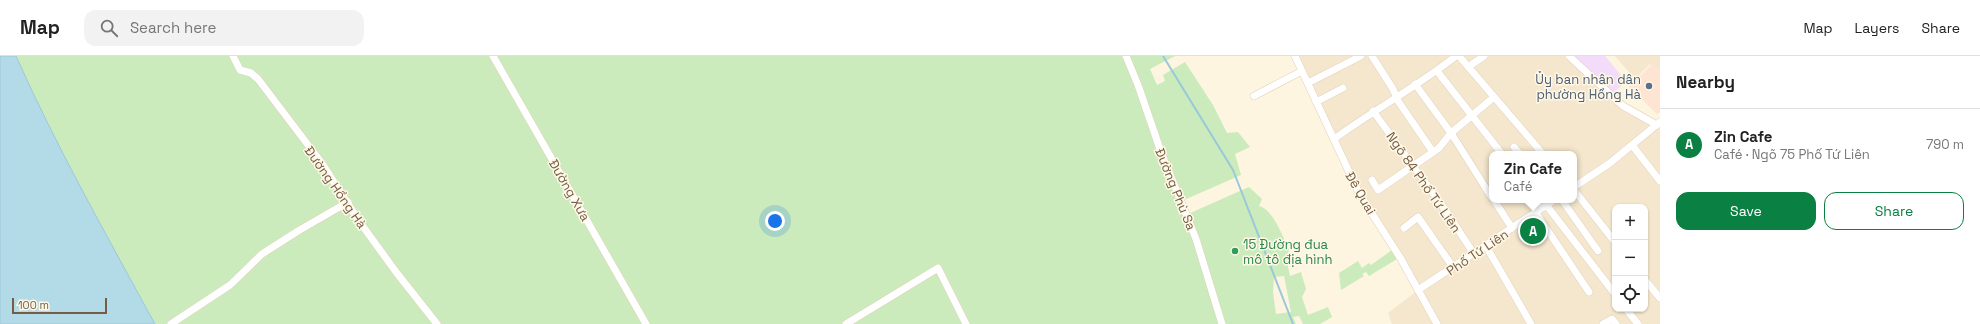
<!DOCTYPE html>
<meta charset="utf-8">
<style>
:root{--surface:#fff;--page:#f2f2f2;--text:#222;--muted:#767676;--line:#e0e0e0;--accent:#0b8043}
body{margin:0;font-family:"Space Grotesk",sans-serif;background:var(--page);color:var(--text)}
.controls{position:absolute;right:12px;bottom:12px;display:grid;overflow:hidden;border-radius:8px;box-shadow:0 1px 3px #0004}
.controls button{width:36px;height:36px;display:grid;place-items:center;padding:0;border:0;border-bottom:1px solid var(--line);background:var(--surface);color:var(--text);font:20px sans-serif}
.scale{position:absolute;left:12px;bottom:10px;width:95px;box-sizing:border-box;padding-left:4px;border:2px solid #755c46;border-top:0;font-size:11px;line-height:14px;white-space:nowrap;color:#755c46;-webkit-text-stroke:3px #fff8e6;paint-order:stroke}
.you{position:absolute;left:775px;top:165px;width:14px;height:14px;margin:-10px;border:3px solid #fff;border-radius:50%;background:#1a73e8;box-shadow:0 0 0 6px #1a73e833}
.badge{display:grid;place-items:center;width:26px;height:26px;border-radius:50%;background:var(--accent);color:#fff;font-size:13px;font-weight:700}
.pin{position:absolute;translate:-50% -50%;border:2px solid #fff;box-shadow:0 1px 4px #0006}
.popup{position:absolute;left:1489px;top:95px;width:88px;height:52px;box-sizing:border-box;display:grid;place-content:center;border-radius:8px;background:var(--surface);filter:drop-shadow(0 1px 3px #0005);font-size:13px;white-space:nowrap;color:var(--muted)}
.popup b{font-size:15px;color:var(--text)}
.popup::after{content:'';position:absolute;left:50%;top:100%;margin-left:-8px;border:8px solid transparent;border-top-color:var(--surface)}
.list{margin:0;padding:0;list-style:none}
h2{display:flex;justify-content:space-between;align-items:center;height:52px;margin:0;padding:0 16px;font-size:17px}
h2 small{font-size:13px;font-weight:400;color:var(--muted)}
.list li{display:grid;grid-template-columns:26px 1fr auto;gap:12px;align-items:center;box-sizing:border-box;height:72px;padding:0 16px;border-top:1px solid var(--line)}
.list b{display:block;font-size:15px;white-space:nowrap}
.list p{margin:0;font-size:13px;white-space:nowrap;color:var(--muted)}
.list em{font-size:13px;font-style:normal;color:var(--muted)}
.actions{display:flex;gap:8px;padding:12px 16px}
.actions a{flex:1;padding:9px 0;border:1px solid var(--accent);border-radius:12px;text-align:center;font-size:14px;color:var(--accent)}
.actions .main{background:var(--accent);color:#fff}
.icon{flex:none;width:22px;height:22px;fill:none;stroke:currentColor;stroke-width:2;stroke-linecap:round;stroke-linejoin:round}
.map{position:relative;flex:none;width:1660px;height:268px;overflow:hidden}
header{display:flex;align-items:center;gap:24px;box-sizing:border-box;height:56px;padding:0 20px;background:var(--surface);border-bottom:1px solid var(--line)}
header strong{font-size:19px}
nav{display:flex;gap:22px;margin-inline-start:auto;font-size:14px}
.search{width:280px;height:36px;background:var(--page);display:flex;align-items:center;gap:10px;box-sizing:border-box;padding:0 14px;border-radius:12px;color:var(--muted);font-size:15px}
main{display:flex}
aside{flex:1;background:var(--surface)}
.map>svg:first-child{display:block}
</style>
<header>
<strong>Map</strong>
<div class="search"><svg class="icon" aria-label="search" viewBox="0 0 24 24"><circle cx="10" cy="10" r="6"/><path d="M15 15l6 6"/></svg>Search here</div>
<nav><a>Map</a><a>Layers</a><a>Share</a></nav>
</header>
<main>
<div class="map">
<svg width="1660" height="268" viewBox="0 0 1660 268">
<rect width="100%" height="100%" fill="#fdf5df"/>
<g fill="#f5e7cd" fill-rule="evenodd">
<path d="M1296,0H1569L1612,39L1660,66V268H1392L1388,257L1418,234L1359,137ZM1492,98H1574V144H1492ZM1615,151H1645V253H1615Z"/>
<path d="M1615,0H1660V20L1650,8L1635,23Z"/>
</g>
<path fill="#fee4d2" d="M1653,7L1660,15V56L1657,58L1629,31Z"/>
<path fill="#f2dcf9" d="M1572,0H1605L1624,23L1625,27L1614,36Z"/>
<g fill="#cbebbd" fill-rule="evenodd">
<path d="M16,0H1175L1150,13L1157,29L1165,25L1163,19L1185,6L1213,49L1227,77L1238,76L1250,91L1235,98L1241,119L1184,144L1188,158L1249,131L1262,143L1259,150C1273,153 1283,181 1289,194L1286,202L1290,220L1301,216L1306,233L1302,241L1308,259L1328,251L1332,261L1320,268H1303L1299,260L1293,261L1296,268H155C107,180 57,92 16,0ZM1284,220L1291,256L1276,258L1273,236L1274,221Z"/>
<path d="M1392,194L1397,203L1369,220L1366,216L1362,218L1364,220L1341,234L1339,217L1358,205L1362,212L1369,207L1371,209Z"/>
</g>
<path fill="#b3dae7" stroke="#99c8da" d="M0,0H16C57,92 107,180 155,268H0Z"/>
<g fill="none" stroke-linecap="round" stroke-linejoin="round">
<path stroke="#99c8da" stroke-width="2" d="M1163,0L1233,114L1293,268"/>
<g stroke="#e1d1bb" stroke-width="8">
<g id="minor">
<path d="M233,0L240,14L251,17L258,23L321,106L359,165L396,216L437,268"/>
<path d="M493,0L646,268"/>
<path d="M1126,0L1138,29L1161,96L1196,183L1222,268"/>
<path d="M1295,0L1359,137L1401,203L1437,268"/>
<path d="M1372,0L1393,33L1398,45L1433,96"/>
<path d="M1459,0L1543,98"/>
<path d="M1569,0L1623,50L1657,69"/>
<path d="M1468,11L1484,0"/>
<path d="M1437,15L1502,98"/>
<path d="M1308,27L1361,0"/>
<path d="M1415,28L1451,77L1492,142"/>
<path d="M1254,40L1302,15"/>
<path d="M1316,46L1343,32"/>
<path d="M1373,55L1446,155L1474,198"/>
<path d="M1334,83C1374,54 1418,30 1456,0"/>
<path d="M1632,89L1660,125"/>
<path d="M1514,91L1520,98"/>
<path d="M1372,124L1378,134L1439,92L1451,77L1494,41"/>
<path d="M1574,131L1610,107L1660,66"/>
<path d="M1574,134L1615,186"/>
<path d="M1494,144L1512,172"/>
<path d="M1538,144L1544,151"/>
<path d="M1562,144L1598,195"/>
<path d="M1547,150L1615,238"/>
<path d="M1536,157L1589,236"/>
<path d="M1404,172L1418,161L1453,211"/>
<path d="M1486,190L1531,268"/>
<path d="M1645,224L1660,242"/>
<path d="M1418,234L1554,144"/>
<path d="M1626,253L1638,268"/>
<path d="M171,268L230,229L262,198L298,175L348,146"/>
<path d="M846,268L938,212L966,268"/>
<path d="M1603,268L1612,263L1616,268"/>
</g>
</g>
<use href="#minor" stroke="#fff" stroke-width="7"/>
</g>
<circle fill="#5c6f8a" stroke="#fff8e6" stroke-width="1.5" cx="1649" cy="30" r="4"/>
<circle fill="#2e9e5b" stroke="#fff8e6" stroke-width="1.5" cx="1235" cy="195" r="4"/>
<g text-anchor="middle" stroke-width="3" stroke-linejoin="round" paint-order="stroke">
<g font-size="13" fill="#4e5e75" stroke="#fff8e6" text-anchor="end">
<text x="1641" y="28">Ủy ban nhân dân<tspan x="1641" dy="15">phường Hồng Hà</tspan></text>
</g>
<g font-size="13" fill="#755c46" stroke="#fff8e6">
<text transform="translate(1424 126) rotate(55)" y="5">Ngõ 84 Phố Tứ Liên</text>
<text transform="translate(336 131) rotate(55)" y="5">Đường Hồng Hà</text>
<text transform="translate(1176 133) rotate(68)" y="5">Đường Phù Sa</text>
<text transform="translate(570 134) rotate(60)" y="5">Đường Xưa</text>
<text transform="translate(1361 137) rotate(60)" y="5">Đê Quai</text>
<text transform="translate(1477 196) rotate(-34)" y="5">Phố Tứ Liên</text>
</g>
<g font-size="13" fill="#27864d" stroke="#fff8e6" text-anchor="start">
<text x="1243" y="193">15 Đường đua<tspan x="1243" dy="15">mô tô địa hình</tspan></text>
</g>
</g>
</svg>
<div class="controls">
<button>+</button>
<button>−</button>
<button><svg class="icon" aria-label="locate" viewBox="0 0 24 24"><circle cx="12" cy="12" r="6"/><path d="M12 2v4M12 18v4M2 12h4M18 12h4"/></svg></button>
</div>
<div class="scale">100 m</div>
<div class="you"></div>
<div class="pin badge" style="left:1533px;top:175px">A</div>
<div class="popup"><b>Zin Cafe</b>Café</div>
</div>
<aside>
<h2>Nearby<small></small></h2>
<ul class="list">
<li><span class="badge">A</span><div><b>Zin Cafe</b><p>Café · Ngõ 75 Phố Tứ Liên</p></div><em>790 m</em></li>
</ul>
<div class="actions"><a class="main">Save</a><a>Share</a></div>
</aside>
</main>
